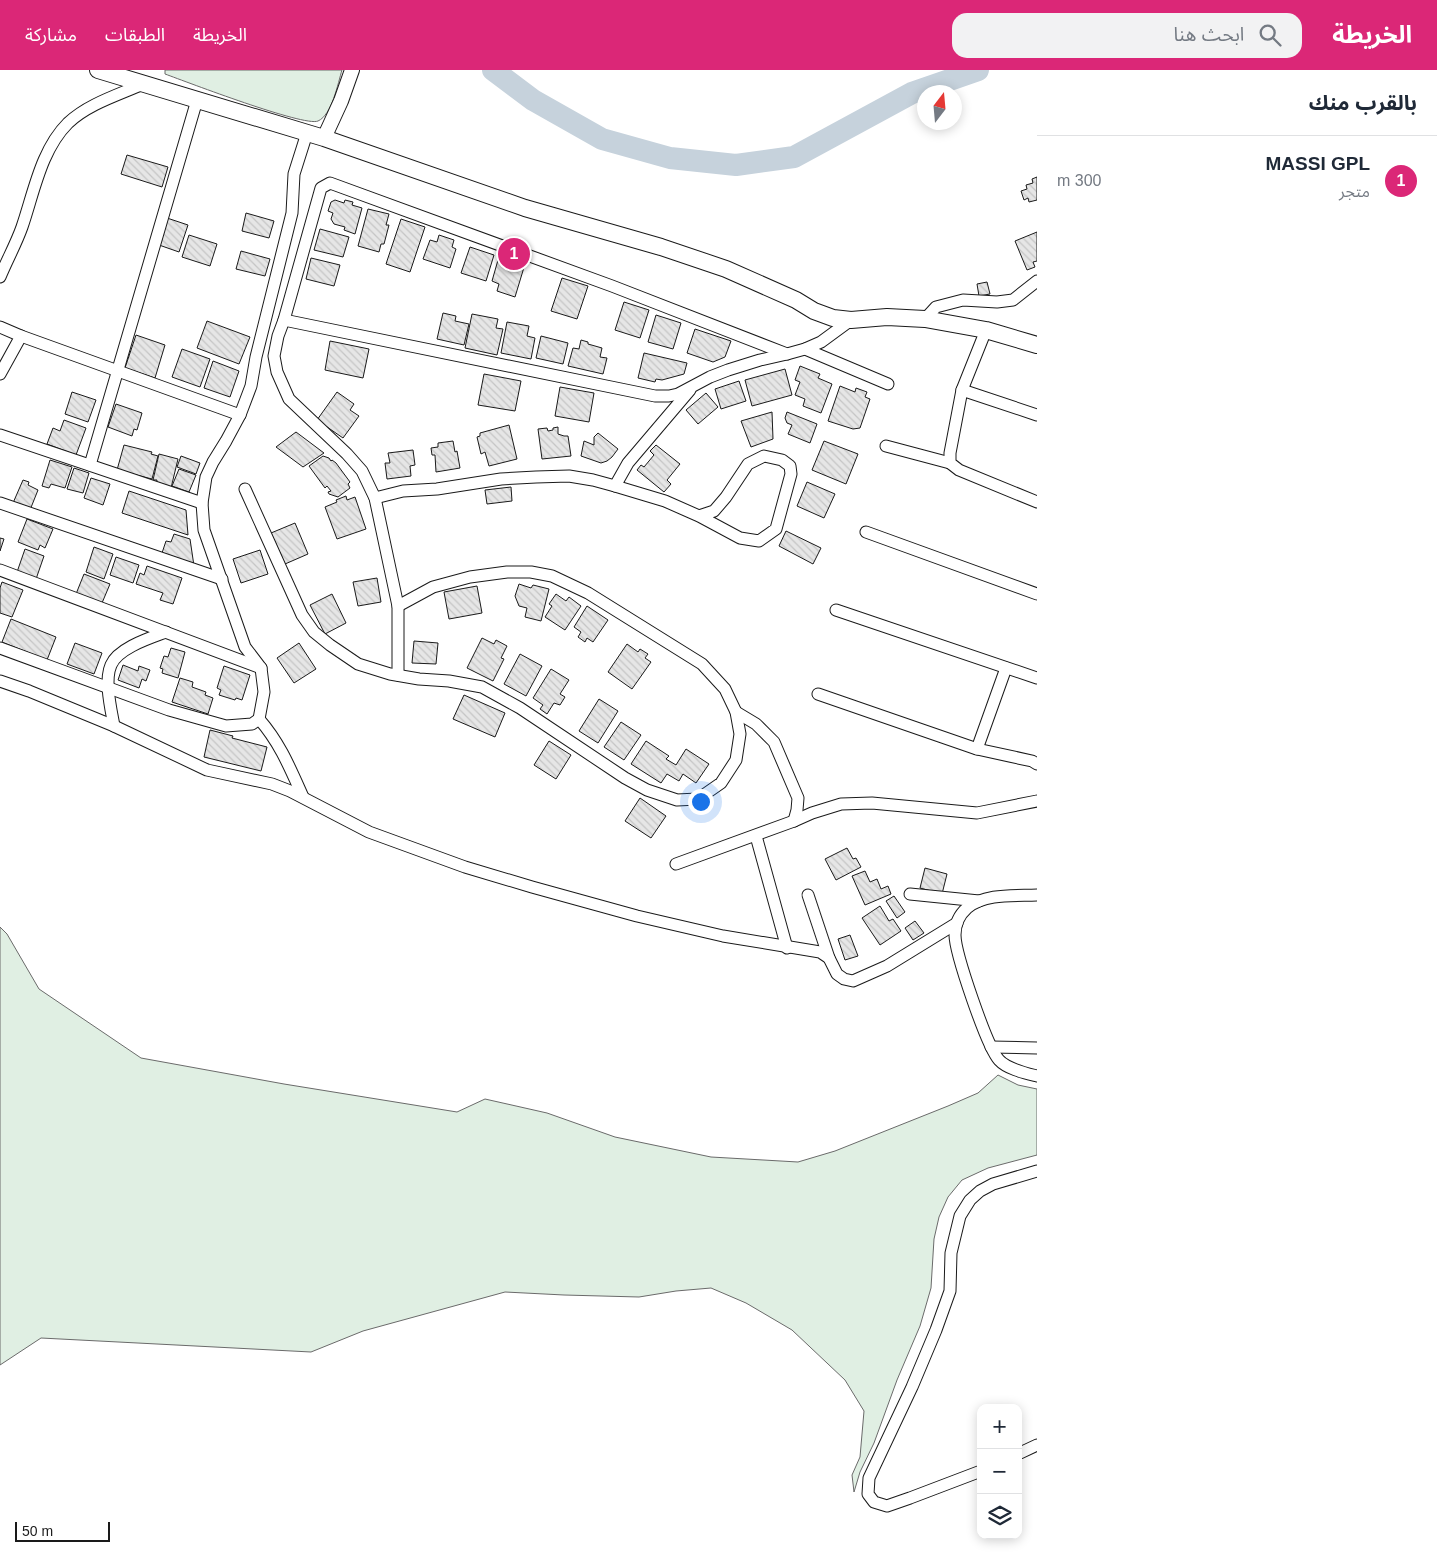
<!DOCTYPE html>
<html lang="ar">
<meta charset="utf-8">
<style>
:root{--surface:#fff;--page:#f2f2f3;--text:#1f2937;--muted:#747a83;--line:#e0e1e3;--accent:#db2777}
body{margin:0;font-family:Helvetica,"Noto Sans Arabic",sans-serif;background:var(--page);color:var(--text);direction:rtl}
.controls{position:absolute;right:15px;bottom:15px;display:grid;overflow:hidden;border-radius:10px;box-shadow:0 2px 12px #0003}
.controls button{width:45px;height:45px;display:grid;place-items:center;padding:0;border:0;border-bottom:1px solid var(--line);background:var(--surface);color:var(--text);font:25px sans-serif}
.compass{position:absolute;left:917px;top:15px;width:45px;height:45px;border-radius:50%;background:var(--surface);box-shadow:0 2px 12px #0003;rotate:16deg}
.scale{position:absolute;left:15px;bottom:12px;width:95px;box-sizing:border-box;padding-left:5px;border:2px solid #1a1a1a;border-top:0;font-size:14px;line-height:18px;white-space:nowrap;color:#1a1a1a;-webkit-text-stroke:4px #fff;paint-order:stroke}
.you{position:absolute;left:700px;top:731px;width:18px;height:18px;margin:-12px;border:4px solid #fff;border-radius:50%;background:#1a73e8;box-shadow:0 0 0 8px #1a73e833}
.badge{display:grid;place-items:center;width:32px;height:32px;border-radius:50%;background:var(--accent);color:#fff;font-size:16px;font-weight:700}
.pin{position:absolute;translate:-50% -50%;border:2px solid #fff;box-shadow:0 1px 5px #0006}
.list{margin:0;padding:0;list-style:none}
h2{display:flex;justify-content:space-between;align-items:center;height:65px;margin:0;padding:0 20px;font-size:21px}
h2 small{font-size:16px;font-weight:400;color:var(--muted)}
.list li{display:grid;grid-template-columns:32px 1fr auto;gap:15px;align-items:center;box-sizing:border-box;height:90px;padding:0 20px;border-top:1px solid var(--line)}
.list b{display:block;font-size:19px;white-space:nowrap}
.list p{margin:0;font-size:16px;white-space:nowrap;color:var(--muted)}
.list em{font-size:16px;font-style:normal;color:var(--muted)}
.icon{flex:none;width:28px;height:28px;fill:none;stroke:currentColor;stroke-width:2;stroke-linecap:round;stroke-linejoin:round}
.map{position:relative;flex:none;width:1037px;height:1484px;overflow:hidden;direction:ltr}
header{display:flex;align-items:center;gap:30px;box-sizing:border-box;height:70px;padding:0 25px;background:var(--accent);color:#fff}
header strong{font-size:24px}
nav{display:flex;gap:28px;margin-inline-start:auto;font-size:18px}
.search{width:350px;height:45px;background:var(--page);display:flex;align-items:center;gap:12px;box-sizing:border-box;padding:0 18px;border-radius:15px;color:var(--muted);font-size:19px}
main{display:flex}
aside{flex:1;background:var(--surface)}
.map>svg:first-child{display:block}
</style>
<header>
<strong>الخريطة</strong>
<div class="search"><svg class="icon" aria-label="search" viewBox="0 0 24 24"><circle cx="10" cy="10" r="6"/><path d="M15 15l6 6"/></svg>ابحث هنا</div>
<nav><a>الخريطة</a><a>الطبقات</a><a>مشاركة</a></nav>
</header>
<main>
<aside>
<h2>بالقرب منك<small></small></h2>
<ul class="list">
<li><span class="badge">1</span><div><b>MASSI GPL</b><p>متجر</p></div><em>300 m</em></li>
</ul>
</aside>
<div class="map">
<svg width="1037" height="1484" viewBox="0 0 1037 1484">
<defs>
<pattern id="building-back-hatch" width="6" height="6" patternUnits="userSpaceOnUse" patternTransform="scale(1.25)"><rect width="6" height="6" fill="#e6e6e6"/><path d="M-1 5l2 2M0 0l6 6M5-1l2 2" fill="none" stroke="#c5c5c5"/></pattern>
</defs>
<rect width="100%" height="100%" fill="#fff"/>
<g fill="#e0efe3" stroke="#6a6a6a">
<path d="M165,0H342C338,13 332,45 318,51C304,57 187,12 165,4Z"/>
<path d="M0,857L7,864L39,919L141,988L284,1014L457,1042L485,1029L547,1043L615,1067L711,1087L798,1092L835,1081L948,1036L978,1023L998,1005L1018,1015L1037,1019V1085L988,1098L962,1110L948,1127L939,1147L934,1169L931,1218L920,1256L897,1310L874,1373L860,1402L854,1422L852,1405L860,1387L864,1341L845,1310L792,1260L746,1233L711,1218L676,1221L639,1227L564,1225L505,1222L363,1261L311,1282L41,1268L0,1295Z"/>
</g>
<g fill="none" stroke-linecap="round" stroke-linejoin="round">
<path stroke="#c6d2dc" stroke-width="22" d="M493,0L533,30L602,69L670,88L736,95L794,87L912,23L978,0"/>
</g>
<g fill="url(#building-back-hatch)" stroke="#1a1a1a">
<path d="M127,85L168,97L162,117L121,104Z"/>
<path d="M1037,107V130L1029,132L1028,128L1024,130L1021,121L1027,119L1026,115L1033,113L1032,109Z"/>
<path d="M335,130L344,133L345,130L353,132L352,135L362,138L355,164L344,160L345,157L334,154L331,149L333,143L328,141L331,132Z"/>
<path d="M368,139L389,144L386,155H389L384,174H381L379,182L358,176Z"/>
<path d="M246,143L274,151L269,168L242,161Z"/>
<path d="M167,148L188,155L179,182L159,175Z"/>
<path d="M401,149L425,157L410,202L386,194Z"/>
<path d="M320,159L349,167L343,187L314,180Z"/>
<path d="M1037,162V191L1033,192L1035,197L1027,200L1015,171Z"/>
<path d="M189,165L217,174L210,196L182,187Z"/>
<path d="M439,165L454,170L452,177L456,179L450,198L423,189L430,170L437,172Z"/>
<path d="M470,177L494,185L486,211L461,203Z"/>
<path d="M241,181L270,189L265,206L236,199Z"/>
<path d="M311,188L340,195L334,216L306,209Z"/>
<path d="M509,189L525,194L515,227L497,221L499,214L492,211L498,190L505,192L506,190L508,191Z"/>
<path d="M562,208L588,216L577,249L551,241Z"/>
<path d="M987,212L990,224L979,226L977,214Z"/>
<path d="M624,232L649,240L640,268L615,260Z"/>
<path d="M443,243L456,246L455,251L469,254L464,275L437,269Z"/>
<path d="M472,244L498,249L496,258L503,259L497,285L465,278Z"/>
<path d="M656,245L681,253L673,279L648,272Z"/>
<path d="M207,251L250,267L239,294L197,278Z"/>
<path d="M507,252L529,256L527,266L535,268L531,289L501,283Z"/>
<path d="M695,259L731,271L725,287L713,292L687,283Z"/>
<path d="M136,265L165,275L155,308L125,298Z"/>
<path d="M541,266L568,273L563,294L536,288Z"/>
<path d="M581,270L588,272V274L602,278L600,287L607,288L603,304L568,296L573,278L579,279Z"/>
<path d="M330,271L369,279L363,308L325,300Z"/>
<path d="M182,279L210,289L200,317L172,307Z"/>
<path d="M644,283L687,293L684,304L662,310L656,309L655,312L638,308Z"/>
<path d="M213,291L239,301L230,327L204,318Z"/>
<path d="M800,296L820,304L818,308L832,314L821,343L803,336L805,329L795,325L800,312L795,310Z"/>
<path d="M785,299L792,325L752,336L745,310Z"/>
<path d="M484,304L521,311L515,341L478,335Z"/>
<path d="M739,311L746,331L721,339L715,319Z"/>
<path d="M840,316L855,322L856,318L867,322L865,327L870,329L860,358L853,359L828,351Z"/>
<path d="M560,317L594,323L589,352L555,346Z"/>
<path d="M72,322L96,330L88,352L65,344Z"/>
<path d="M337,322L354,334L350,340L359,346L343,368L317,350Z"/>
<path d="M706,323L718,337L698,354L686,340Z"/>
<path d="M116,334L142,343L137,360L134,359L132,366L108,357Z"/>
<path d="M772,342L773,369L751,377L741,351Z"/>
<path d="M787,342L817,354L810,373L788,364L792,355L787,353L785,348Z"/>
<path d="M64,350L86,358L76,385L47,374L53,358L60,361Z"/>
<path d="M509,355L517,389L489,396L485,382L481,384L477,367L480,366V363Z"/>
<path d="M558,357V364L564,366H568L571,386L542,389L538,359L547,358L548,361L553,360V358Z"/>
<path d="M296,362L324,383L303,397L276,377Z"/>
<path d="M598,363L618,379L612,387L607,391L601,393L581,386L584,371L594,375V367Z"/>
<path d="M453,371L455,382L457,381L460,398L436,402L435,385H432L431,378L438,377V373Z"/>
<path d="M824,371L858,384L846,414L812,400Z"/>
<path d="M124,375L152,382L151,384L158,386L152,409L117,400Z"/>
<path d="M656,375L680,394L667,410L671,414L664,422L637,400L641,395L644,397L654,385L650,381Z"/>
<path d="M413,380L415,395L410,396L411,406L387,409L385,393H390L388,383Z"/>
<path d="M159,384L178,389L171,418L156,415L157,410H153Z"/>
<path d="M181,386L200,393L196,404L177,397Z"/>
<path d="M323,386L329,388L331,391L332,390L336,393L350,412L348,414L350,418L338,427L329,424L328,422L331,421L327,416L325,418L309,396Z"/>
<path d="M50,390L72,397L65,418L51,414L49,418L42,416Z"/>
<path d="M74,398L89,403L83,423L67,419Z"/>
<path d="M179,399L196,405L189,422L172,416Z"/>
<path d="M91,408L110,414L103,435L84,428Z"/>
<path d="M23,410L29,412L28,415L38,420L30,440L13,433Z"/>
<path d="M807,412L835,424L824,448L797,436Z"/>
<path d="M511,417L512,431L487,434L485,420Z"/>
<path d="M129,421L186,440L188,465L122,443Z"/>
<path d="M346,426L347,430L355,427L366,459L337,469L325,437L337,432L336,430Z"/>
<path d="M27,449L53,459L45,478L40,475L38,480L18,472Z"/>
<path d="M295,453L308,484L285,494L271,463Z"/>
<path d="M786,461L821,478L813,494L779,476Z"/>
<path d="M174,464L190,469L194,496L161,486L166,471L171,472Z"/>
<path d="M0,468L4,469L0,481Z"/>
<path d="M94,477L113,484L104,509L86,502Z"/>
<path d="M25,479L44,486L35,512L16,505Z"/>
<path d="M260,480L268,504L241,513L233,489Z"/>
<path d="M116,487L139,495L133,513L110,505Z"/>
<path d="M147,496L182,508L173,534L160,530L163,523L136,514L140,503L144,505Z"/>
<path d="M84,504L110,514L102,533L76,524Z"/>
<path d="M377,508L381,532L358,536L353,512Z"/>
<path d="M2,512L23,520L12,547L0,543V518Z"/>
<path d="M519,514L531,518L533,515L549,519L541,551L525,547L527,538L519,536L515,526Z"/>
<path d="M477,516L482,543L449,549L444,522Z"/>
<path d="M332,524L346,553L325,564L310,535Z"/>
<path d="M556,524L566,531L569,527L581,536L565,560L545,547L552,536L549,534Z"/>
<path d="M587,536L608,550L593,572L587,568L585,572L578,567L581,562L574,557Z"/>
<path d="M11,549L56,567L47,590L2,572Z"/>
<path d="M482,568L494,574L496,570L507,576L501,588L504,589L493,611L467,598Z"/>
<path d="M414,571L438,573L436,594L412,593Z"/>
<path d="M75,573L102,583L94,604L67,594Z"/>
<path d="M299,573L316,599L294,613L277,588Z"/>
<path d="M627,574L638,582L640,579L648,584L645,588L651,592L632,619L608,602Z"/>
<path d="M171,578L185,582L178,608L162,603L163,599L160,598L164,586L168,587Z"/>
<path d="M520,584L542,596L526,626L504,614Z"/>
<path d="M123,595L138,601L139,596L150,600L146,611L142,609L139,618L118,610Z"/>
<path d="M224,596L250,605L242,630L236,628L235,630L219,625L221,620L217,618Z"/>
<path d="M551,599L569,610L560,624L565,627L560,635L554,633L547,644L540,639L543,635L533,628Z"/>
<path d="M180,608L193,612L192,617L206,622L205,625L213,628L208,644L172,632Z"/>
<path d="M464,625L505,643L495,667L453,649Z"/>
<path d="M599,629L618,641L598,673L579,661Z"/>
<path d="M621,652L641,665L624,690L604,677Z"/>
<path d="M210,660L233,666L232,668L267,677L261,701L204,687Z"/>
<path d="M549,671L571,685L556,709L534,695Z"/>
<path d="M646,671L669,686L666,689L676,695L686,679L709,694L696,713L683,704L679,711L667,704L661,713L631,694Z"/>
<path d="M640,728L666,746L651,768L625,751Z"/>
<path d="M847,778L853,789L856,788L861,797L836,810L825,789Z"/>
<path d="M925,798L947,804L942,824L920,818Z"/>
<path d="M865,801L870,812L877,809L881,819L888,816L891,824L865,835L852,806Z"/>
<path d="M894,826L905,842L897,848L886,831Z"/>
<path d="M880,836L889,851L893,849L901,861L880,875L862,848Z"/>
<path d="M915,851L924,863L913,870L905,858Z"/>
<path d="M850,865L858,886L845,890L838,869Z"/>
</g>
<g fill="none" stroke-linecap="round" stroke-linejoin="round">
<g stroke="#1a1a1a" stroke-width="13">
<g id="minor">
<path d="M0,207C7,190 16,174 22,157C34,122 41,80 68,53C88,34 118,25 143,14"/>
<path d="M925,249L936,237L963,230L997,232L1013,230L1037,211"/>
<path d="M284,250L655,326H669L678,324L710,307L728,300L760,290L787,284L805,279L821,272L851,250"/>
<path d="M0,257L21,266L240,345"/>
<path d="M986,260L962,320L950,383V393L959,400L1037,432"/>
<path d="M805,279L888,314"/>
<path d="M0,304L21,266"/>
<path d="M962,320L1037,345"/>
<path d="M0,365L202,433"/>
<path d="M886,376L950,393"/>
<path d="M90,395L197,30"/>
<path d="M615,416L665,431L699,446L740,468L759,471L776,459L791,404L790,396L782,390L764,386L748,394L726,427L714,441L699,446"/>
<path d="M245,419L302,545L314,562L330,575L358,594L390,604L419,609L449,611L482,617L520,638L625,708L647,720L677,730L698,729L721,713L736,690L740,664L736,642L725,619L702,594L588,523L552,506L531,502H507L470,507L433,517L398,536"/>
<path d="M375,428L403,421L437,419L501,409L536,407L569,406L593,410L615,416L628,393L690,320"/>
<path d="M0,433L222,509"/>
<path d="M866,462L1037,524"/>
<path d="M0,500L261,598"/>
<path d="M836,540L1037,608"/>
<path d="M0,578L169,640L226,656L252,654L259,649L264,622L261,598L245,577L204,460L202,433L206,407L213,392L226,371L240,345L251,316L256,287L292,143L294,104L307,63"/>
<path d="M398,605V536L375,428L362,401L347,384L289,329L277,302L274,286L278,266L284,250L321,118L330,113L612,216L787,284"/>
<path d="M0,611L29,621L114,656L207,700L272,714L290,721L369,762L465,797L532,817L637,846L723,866L820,882L829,888L837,904L844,909L853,911L887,896L957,853"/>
<path d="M818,624L977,679L1032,691L1037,694"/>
<path d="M736,642L756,654L774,672L798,728L797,740L794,751"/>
<path d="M259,649C280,673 290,698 303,727"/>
<path d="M114,656C111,639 104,611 111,595C118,578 150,568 166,562"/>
<path d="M977,679L1006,598"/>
<path d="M756,766L787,878"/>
<path d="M676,794L794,751L812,743L841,734L872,733L977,743L1037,731"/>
<path d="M910,824L979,831"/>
<path d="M808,825L829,888"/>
<path d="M1037,825C1015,826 985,823 967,838C959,845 955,855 955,865C955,883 987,977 999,990C1007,999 1025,1003 1037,1006"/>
<path d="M991,977L1037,978"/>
<path d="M1018,1384L1037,1375"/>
<path d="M981,1401L910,1428L887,1436L874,1432L868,1424L869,1408L912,1317L936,1260L950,1221L951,1183L960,1146L970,1130L980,1121L993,1114L1037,1101"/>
</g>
</g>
<g stroke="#1a1a1a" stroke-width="16">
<path id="tertiary" d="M324,68L341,31L352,0"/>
</g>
<g stroke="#1a1a1a" stroke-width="18">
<path id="secondary" d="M98,0L324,68L525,138L661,177L726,199L796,230L814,241L833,248L851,250L887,247L925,249L986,260L1037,275"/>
</g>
<use href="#minor" stroke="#fff" stroke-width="11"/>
<use href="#tertiary" stroke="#fff" stroke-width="14"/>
<use href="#secondary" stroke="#fff" stroke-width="16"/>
</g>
</svg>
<div class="controls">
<button>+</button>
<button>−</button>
<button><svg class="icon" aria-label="layers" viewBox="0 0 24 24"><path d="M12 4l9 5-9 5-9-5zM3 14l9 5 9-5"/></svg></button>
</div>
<svg class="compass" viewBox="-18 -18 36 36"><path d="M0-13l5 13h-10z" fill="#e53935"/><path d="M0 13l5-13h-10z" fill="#747a83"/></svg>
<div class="scale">50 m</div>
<div class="you"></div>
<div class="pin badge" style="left:514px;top:184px">1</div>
</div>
</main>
